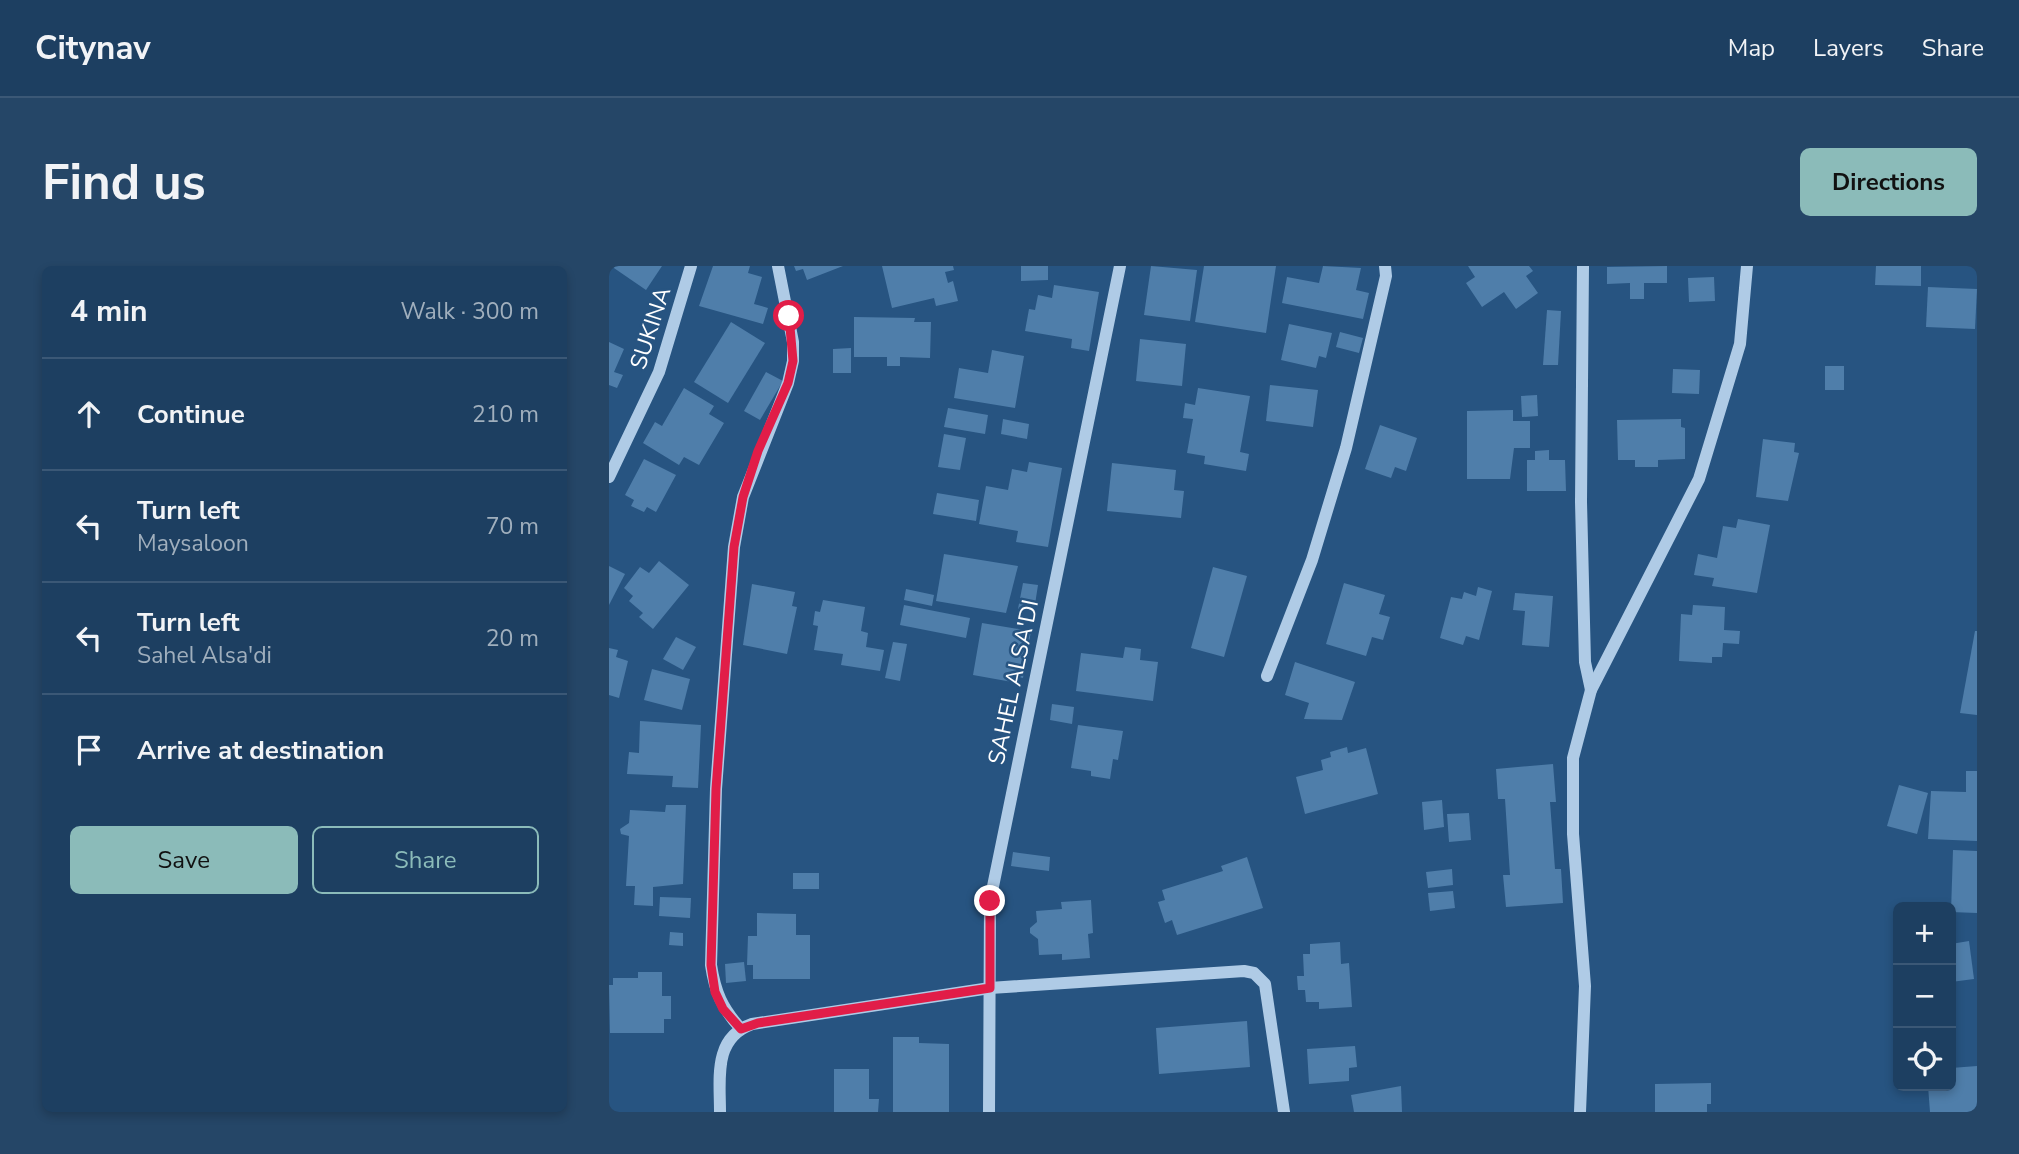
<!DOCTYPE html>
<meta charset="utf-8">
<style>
:root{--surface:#1d3f61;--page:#254667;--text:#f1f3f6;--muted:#a0afbd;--line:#3b5876;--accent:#8bbbb9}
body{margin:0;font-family:"Nunito Sans",sans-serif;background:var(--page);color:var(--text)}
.controls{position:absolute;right:21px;bottom:21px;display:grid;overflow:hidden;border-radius:10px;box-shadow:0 4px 10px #0003}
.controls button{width:63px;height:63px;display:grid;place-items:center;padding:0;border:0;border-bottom:2px solid var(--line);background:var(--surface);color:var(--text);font:35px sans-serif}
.stop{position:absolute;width:21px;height:21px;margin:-16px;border:5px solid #e11d48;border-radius:50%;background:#fff}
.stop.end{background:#e11d48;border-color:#fff;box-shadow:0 2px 7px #0008}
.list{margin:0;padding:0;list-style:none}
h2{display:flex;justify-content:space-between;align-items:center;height:91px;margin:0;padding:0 28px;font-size:30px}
h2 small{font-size:23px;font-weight:400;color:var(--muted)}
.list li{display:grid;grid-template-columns:46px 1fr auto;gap:21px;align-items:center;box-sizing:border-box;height:112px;padding:0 28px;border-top:2px solid var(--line)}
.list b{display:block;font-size:26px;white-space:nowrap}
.list p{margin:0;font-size:23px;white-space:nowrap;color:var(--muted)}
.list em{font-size:23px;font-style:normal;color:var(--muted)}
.actions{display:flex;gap:14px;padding:21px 28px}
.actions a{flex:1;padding:16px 0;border:2px solid var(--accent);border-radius:10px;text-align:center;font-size:24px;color:var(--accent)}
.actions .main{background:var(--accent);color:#111}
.icon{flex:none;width:38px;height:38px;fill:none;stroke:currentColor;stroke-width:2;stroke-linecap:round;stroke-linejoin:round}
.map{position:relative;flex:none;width:1368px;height:846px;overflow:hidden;border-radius:10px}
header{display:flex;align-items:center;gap:42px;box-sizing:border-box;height:98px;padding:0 35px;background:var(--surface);border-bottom:2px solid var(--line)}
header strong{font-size:33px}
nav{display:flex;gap:38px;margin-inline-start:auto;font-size:24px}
.intro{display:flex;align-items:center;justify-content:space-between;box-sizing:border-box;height:168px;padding:0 42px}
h1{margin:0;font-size:49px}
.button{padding:18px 32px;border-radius:10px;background:var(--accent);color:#111;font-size:24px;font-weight:700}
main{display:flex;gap:42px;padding:0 42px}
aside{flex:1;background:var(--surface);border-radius:10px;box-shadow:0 4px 10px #0003}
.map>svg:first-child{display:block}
</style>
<header>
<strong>Citynav</strong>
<nav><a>Map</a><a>Layers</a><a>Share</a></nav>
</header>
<div class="intro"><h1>Find us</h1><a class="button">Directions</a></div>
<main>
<aside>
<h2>4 min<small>Walk · 300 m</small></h2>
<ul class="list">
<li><svg class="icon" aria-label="ahead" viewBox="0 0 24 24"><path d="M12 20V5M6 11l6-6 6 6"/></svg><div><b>Continue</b></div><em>210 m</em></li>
<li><svg class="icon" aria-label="left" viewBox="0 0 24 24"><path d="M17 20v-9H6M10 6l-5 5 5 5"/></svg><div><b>Turn left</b><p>Maysaloon</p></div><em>70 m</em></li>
<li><svg class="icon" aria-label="left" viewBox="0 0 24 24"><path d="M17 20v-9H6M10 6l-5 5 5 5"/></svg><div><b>Turn left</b><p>Sahel Alsa'di</p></div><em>20 m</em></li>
<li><svg class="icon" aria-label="arrive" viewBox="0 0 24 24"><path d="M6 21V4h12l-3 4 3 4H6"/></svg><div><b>Arrive at destination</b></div></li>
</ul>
<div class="actions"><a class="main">Save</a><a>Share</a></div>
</aside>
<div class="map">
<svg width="1368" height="846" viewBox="0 0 1368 846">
<rect width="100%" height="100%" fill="#275481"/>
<g fill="#4f7eaa">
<path d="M2,0H53L37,24Z"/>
<path d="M104,0H141L139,7L153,11L145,38L159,42L154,58L90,40Z"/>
<path d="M185,0H234L198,14L194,3L187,5Z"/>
<path d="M273,0H344L345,4L336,6L339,17L344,15L349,35L327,40L325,32L283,42Z"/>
<path d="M412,0H439V14L412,15Z"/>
<path d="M542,0L588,4L581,55L535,49Z"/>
<path d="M595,0H667L657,67L586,56Z"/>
<path d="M714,0L752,2L747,24L760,27L754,53L673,37L678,11L710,17Z"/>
<path d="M859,0H920L924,5L917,10L929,27L907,43L895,26L873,41L857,17L866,11Z"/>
<path d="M1058,0V17H1035V33H1021V17L998,18V1Z"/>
<path d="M1267,0H1312V20L1266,19Z"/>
<path d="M1105,11L1106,35L1080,36L1079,12Z"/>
<path d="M445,19L490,26L480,85L462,82L463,73L416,65L420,43L426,44L429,29L443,32Z"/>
<path d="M1319,21L1368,23L1366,63L1317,61Z"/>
<path d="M938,44L952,45L949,99H934Z"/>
<path d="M245,51L306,52L305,56H322L321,92L291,91V100H278V91H245Z"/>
<path d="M122,56L156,77L119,137L85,116Z"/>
<path d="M680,58L723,67L717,92L710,90L707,102L672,94Z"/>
<path d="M731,66L754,72L750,87L727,81Z"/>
<path d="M531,73L577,78L573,120L527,115Z"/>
<path d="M0,76L15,83L5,106L14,109L8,122L0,119Z"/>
<path d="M242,82V107H224V83Z"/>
<path d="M383,84L415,90L406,142L345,132L350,102L379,107Z"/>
<rect x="1216" y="100" width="19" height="24"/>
<path d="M1064,103L1091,104L1090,128L1063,127Z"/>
<path d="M157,106L174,115L151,154L135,145Z"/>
<path d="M661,119L709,124L704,161L657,155Z"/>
<path d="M75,122L105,140L100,148L115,157L90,199L75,191L70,199L34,177L46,156L53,160Z"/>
<path d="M589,122L641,130L631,186L640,188L637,205L595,198L596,190L578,187L584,153L574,152L576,137L586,139Z"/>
<path d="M928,129L929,150L913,151L912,130Z"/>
<path d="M339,142L379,149L376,168L335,161Z"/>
<path d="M904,144V155H921V182H905L901,213H858V145Z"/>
<path d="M394,153L420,158L418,173L392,168Z"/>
<path d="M1072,153V161L1076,162V193L1049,194V201H1026V194H1009L1008,154Z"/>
<path d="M771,159L808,172L797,205L786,201L782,212L756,203Z"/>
<path d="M335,168L357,172L351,204L329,201Z"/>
<path d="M1154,173L1186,177L1185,186L1190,187L1179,235L1147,231Z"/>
<path d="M940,184V194H956L957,225H918V194H926V185Z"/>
<path d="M35,193L67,209L47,246L38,241L35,246L22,240L25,234L16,229Z"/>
<path d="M420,196L453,202L439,281L407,276L409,265L370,258L377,220L399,224L403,203L418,206Z"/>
<path d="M503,197L567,204L565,224L575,225L572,252L498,245Z"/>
<path d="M328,227L370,234L367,255L324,248Z"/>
<path d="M1129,253L1161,259L1148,327L1103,320L1105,312L1085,309L1089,288L1108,292L1114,260L1127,262Z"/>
<path d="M335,288L409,300L397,347L327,335Z"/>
<path d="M50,295L80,319L44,363L30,351L34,347L20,335L24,330L15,322L31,301L40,307Z"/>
<path d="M0,300L16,308L0,339Z"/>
<path d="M604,301L638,310L615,391L582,382Z"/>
<path d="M414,317L429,319L425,345L409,343Z"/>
<path d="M735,317L776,329L770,348L781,351L774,374L763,371L757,390L717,378Z"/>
<path d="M143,318L186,326L183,340L188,341L178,388L134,379Z"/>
<path d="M869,321L883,325L870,374L857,370L854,379L831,372L842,331L853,333L855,326L867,330Z"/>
<path d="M297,323L325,329L323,340L295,334Z"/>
<path d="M906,327L944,330L940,381L913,379L916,345L904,344Z"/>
<path d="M214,334L256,341L252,365L259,367L257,381L275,384L271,405L232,399L234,388L205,384L209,360L204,359L206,345L211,346Z"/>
<path d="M295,339L361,352L357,372L291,359Z"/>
<path d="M1084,339L1116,341L1115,364L1131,365L1130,378L1114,377L1113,391H1103V397L1070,395L1072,348L1083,349Z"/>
<path d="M373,357L422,365L414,412L404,410L403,416L364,409Z"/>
<path d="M1366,365H1368V449L1351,447Z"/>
<path d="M67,371L87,381L74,404L54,393Z"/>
<path d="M284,376L298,378L291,415L276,412Z"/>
<path d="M516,381L532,383L531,394L549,396L544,435L467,425L472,387L514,392Z"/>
<path d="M0,382L9,384L7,391L19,395L10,432L0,429Z"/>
<path d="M686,396L746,416L733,454L695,453L700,437L676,429Z"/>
<path d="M43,403L81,413L73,444L35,434Z"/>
<path d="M443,438L465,441L463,458L441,454Z"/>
<path d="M31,455L92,459L89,522L63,521L64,510L18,508L20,486L30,487Z"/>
<path d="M469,459L514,465L509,494L504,493L501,513L482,510V505L462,502Z"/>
<path d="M738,481L739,487L757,482L769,528L696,548L687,511L714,504L712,494L722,491L721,486Z"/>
<path d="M944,498L947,536H941L946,603H952L954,637L897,641L894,609H901L896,533H889L887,503Z"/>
<path d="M1357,505H1368V575L1319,573L1322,525L1357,526Z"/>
<path d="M1290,519L1319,527L1308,568L1278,560Z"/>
<path d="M833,534L835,561L815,564L813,536Z"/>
<path d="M57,539H77L74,618L44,621V640L25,639L26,620H17L20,570L12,568L11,563L20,557L21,544L56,546Z"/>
<path d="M860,547L862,574L840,576L838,548Z"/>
<path d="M1344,584L1368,585V647L1342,646Z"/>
<path d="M404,586L441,591L440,605L402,600Z"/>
<path d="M638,591L654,642L568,669L563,654L556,657L549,636L556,634L553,624L614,605L612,600Z"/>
<path d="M843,603L844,619L819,622L817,606Z"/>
<rect x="184" y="607" width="26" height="16"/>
<path d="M844,625L846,642L821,645L819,627Z"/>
<path d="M51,631L82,632L81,652L50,650Z"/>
<path d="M482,634L484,667L479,668L481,692L453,694V688L430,689L429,673L421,667V662L428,656L427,645L453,643L452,636Z"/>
<path d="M148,647L187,648V669H201V713H144V699H138L139,670H148Z"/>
<path d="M61,666L74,667V680L60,679Z"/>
<path d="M1360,675L1365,713L1342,716V678Z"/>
<path d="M731,676L732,698L740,697L743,741L710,743V736H697L696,724H689L688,710H695L694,688H701V678Z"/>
<path d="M135,696L137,715L117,717L116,698Z"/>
<path d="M29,706H53V730H62V753H55V767H1L0,719H4V712H29Z"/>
<path d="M638,755L641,801L550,808L547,762Z"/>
<path d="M284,771H310V777L340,778V846H284Z"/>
<path d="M746,780L748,801L740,802V815L700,818L698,783Z"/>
<path d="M1368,800V846H1321L1319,820H1342V802Z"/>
<path d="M225,803H260V833H270L269,846H225Z"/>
<path d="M1102,817V838H1098V846H1046V818Z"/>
<path d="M792,820L793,846H745L742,829Z"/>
</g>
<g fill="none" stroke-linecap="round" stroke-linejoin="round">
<g stroke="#afcbe6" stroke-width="12">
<path d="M974,0L972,236L976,396L982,424"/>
<path d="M0,211L50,106L82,0"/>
<path d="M658,410L703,294L737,182L777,10L776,0"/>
<path d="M132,763C113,742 106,726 102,699L107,523L125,281L134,231L179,117L184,95V76L169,0"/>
<path d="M111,846C111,812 104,772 143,758L381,722L635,705L645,707L656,718L675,846"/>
<path d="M380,846L381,635L511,0"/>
<path d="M971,846L976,720L964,568V492L982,424L1090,213L1131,78L1138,0"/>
</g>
</g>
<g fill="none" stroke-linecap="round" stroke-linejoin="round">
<path stroke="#e11d48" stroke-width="9" d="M180,50L184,95L179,117L149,185L134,231L125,281L107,523L102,699L106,726L114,743L132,763L149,757L381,722V635"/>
</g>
<g text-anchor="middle" stroke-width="5" stroke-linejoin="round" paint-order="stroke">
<g font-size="23" fill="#fff" stroke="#275481">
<text transform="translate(41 62) rotate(-72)" y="8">SUKINA</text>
<text transform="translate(404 416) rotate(-78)" y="8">SAHEL ALSA'DI</text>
</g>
</g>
</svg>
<div class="controls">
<button>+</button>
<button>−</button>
<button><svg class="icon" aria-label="locate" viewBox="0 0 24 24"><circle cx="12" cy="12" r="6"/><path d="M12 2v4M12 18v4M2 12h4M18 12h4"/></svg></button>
</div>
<div class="stop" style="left:180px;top:50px"></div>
<div class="stop end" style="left:381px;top:635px"></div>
</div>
</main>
